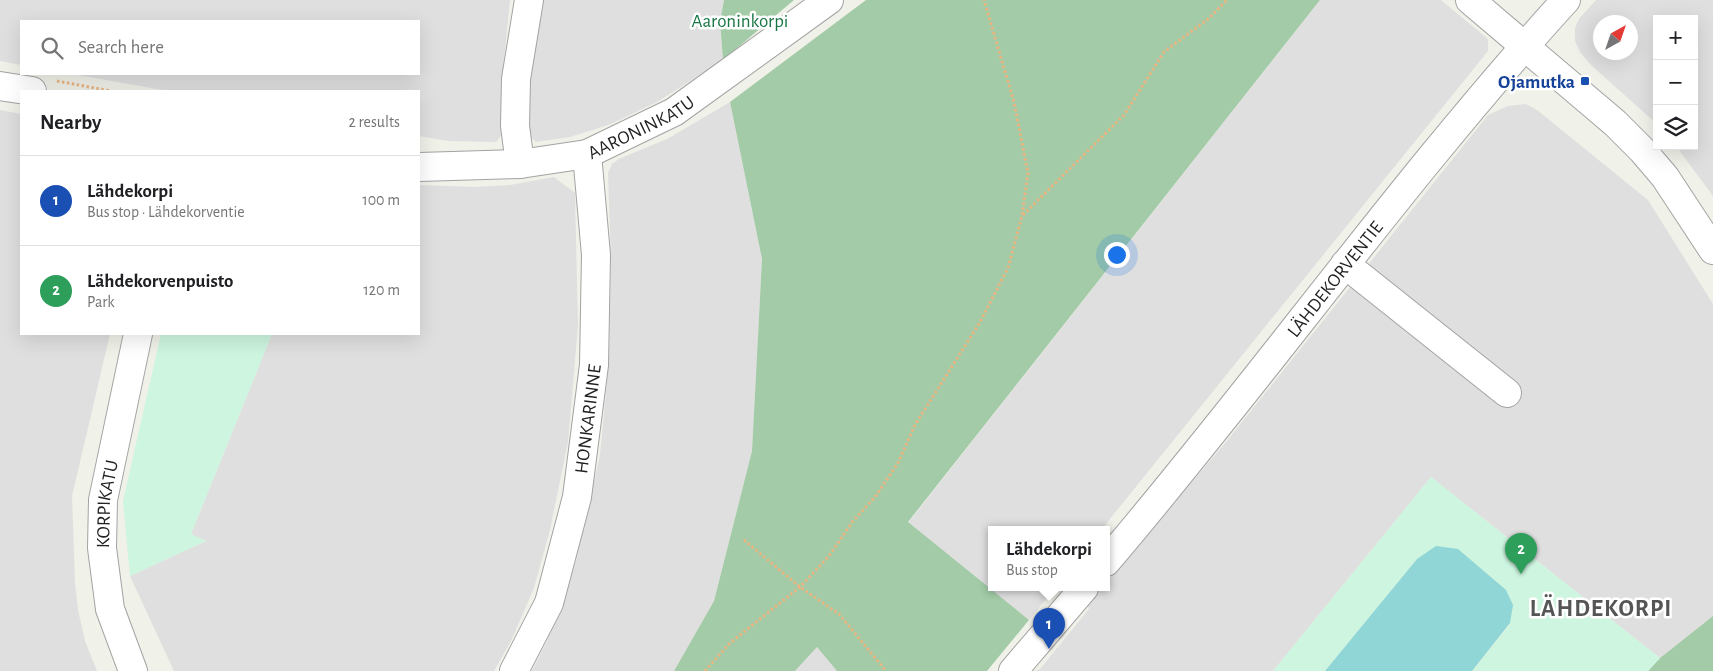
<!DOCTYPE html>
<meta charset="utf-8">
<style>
:root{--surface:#fff;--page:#f2f2f2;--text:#202124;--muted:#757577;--line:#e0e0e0;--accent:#111827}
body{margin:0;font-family:"Alegreya Sans",sans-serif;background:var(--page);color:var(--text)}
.controls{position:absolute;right:15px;top:15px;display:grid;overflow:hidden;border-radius:0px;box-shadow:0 5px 20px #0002}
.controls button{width:45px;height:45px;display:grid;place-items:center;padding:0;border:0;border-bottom:1px solid var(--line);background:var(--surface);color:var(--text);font:25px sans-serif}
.compass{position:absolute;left:1593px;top:15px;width:45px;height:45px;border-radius:50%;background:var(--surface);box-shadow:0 5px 20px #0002;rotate:40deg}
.you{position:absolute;left:1116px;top:254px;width:18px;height:18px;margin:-12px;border:4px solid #fff;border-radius:50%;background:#1a73e8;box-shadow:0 0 0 8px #1a73e833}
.badge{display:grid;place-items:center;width:32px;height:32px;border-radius:50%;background:var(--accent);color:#fff;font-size:16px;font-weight:700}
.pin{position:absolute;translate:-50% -41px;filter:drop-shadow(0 1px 2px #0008)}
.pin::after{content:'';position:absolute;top:26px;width:18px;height:15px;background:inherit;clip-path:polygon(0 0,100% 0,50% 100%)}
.popup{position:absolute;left:988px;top:526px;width:122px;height:65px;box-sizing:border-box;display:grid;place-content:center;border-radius:0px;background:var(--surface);filter:drop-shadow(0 1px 4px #0005);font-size:16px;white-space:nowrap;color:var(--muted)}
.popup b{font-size:19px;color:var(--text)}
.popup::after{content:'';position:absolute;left:50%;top:100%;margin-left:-10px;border:10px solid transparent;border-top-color:var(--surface)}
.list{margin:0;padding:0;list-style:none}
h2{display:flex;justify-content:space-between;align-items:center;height:65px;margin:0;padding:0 20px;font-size:21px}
h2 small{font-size:16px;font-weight:400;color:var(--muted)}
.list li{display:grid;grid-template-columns:32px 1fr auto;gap:15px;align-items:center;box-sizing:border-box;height:90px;padding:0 20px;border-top:1px solid var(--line)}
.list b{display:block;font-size:19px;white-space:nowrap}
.list p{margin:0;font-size:16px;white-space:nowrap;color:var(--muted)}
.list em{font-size:16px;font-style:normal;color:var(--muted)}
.icon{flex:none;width:28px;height:28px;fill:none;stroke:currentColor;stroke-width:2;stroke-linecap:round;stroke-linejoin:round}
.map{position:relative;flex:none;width:1713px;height:671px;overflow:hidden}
.search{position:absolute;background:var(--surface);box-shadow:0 5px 20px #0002;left:20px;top:20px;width:400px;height:55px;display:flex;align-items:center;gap:12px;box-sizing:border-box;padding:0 18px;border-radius:0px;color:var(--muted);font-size:19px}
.panel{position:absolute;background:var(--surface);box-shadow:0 5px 20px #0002;left:20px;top:90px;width:400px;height:245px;border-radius:0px}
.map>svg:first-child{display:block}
</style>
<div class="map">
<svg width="1713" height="671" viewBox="0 0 1713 671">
<rect width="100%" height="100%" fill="#f0f1e9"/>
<g fill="#dfdfdf" fill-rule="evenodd">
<path d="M0,0H510L502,80L503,133L496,142L448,141L419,136V91H168L72,74H419V21H21V65L0,61Z"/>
<path d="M540,0H724L720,21L723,60L657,102L611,124L570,137L536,142L526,133L524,111Z"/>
<path d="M1320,0H1441L1488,39V51L1101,530H992V588H1055L1029,620L908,523Z"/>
<path d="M1596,0H1713V196L1676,146H1694V19H1657V124L1592,66L1580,52L1575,41V28L1579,19ZM1600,22H1630V52H1600Z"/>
<path d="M730,102L762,259L752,451L714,601L674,671H532L547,641L576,561L600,455L609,360L611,260L608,173L612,164L619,159L669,138Z"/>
<path d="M1526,104L1537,110L1648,200L1713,304V616L1660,658L1431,477L1273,671H1034L1040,669L1089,609L1087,604L1102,588H1106L1107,582L1226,442L1488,115L1508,106Z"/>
<path d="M0,110L21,114V334H110L72,496L75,583L78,610L85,641L97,671H0Z"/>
<path d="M554,177L575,193L578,326L568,442L550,530L534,588L511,641L494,671H174L130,576L206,541L191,534L272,334H419V185L475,187L510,185Z"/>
<path d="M817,647L837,671H795Z"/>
</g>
<g fill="#a3cba7">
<path d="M724,0H794L723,60L720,21Z"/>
<path d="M866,0H1320L908,522L1029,620L987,671H837L817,647L795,671H674L714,601L752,451L762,259L730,102Z"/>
<path d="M1713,616V671H1648L1660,658Z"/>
</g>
<g fill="#cdf5df">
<path d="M161,334H272L191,534L206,541L130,576L123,501Z"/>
<path d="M1431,477L1660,658L1648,671H1472L1510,624L1417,559L1325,671H1273Z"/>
</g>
<path fill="#91d6d6" d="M1436,546L1458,549L1506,590L1513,605L1510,623L1472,671H1325L1417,559Z"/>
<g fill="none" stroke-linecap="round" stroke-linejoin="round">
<g stroke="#a3a3a3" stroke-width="30">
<g id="minor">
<path d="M1470,0L1615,123L1642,150L1665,177L1713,250"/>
<path d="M0,86L32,91"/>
<path d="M520,164L515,126L516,79L529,0"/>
<path id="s1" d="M419,167L520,164L587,154L674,112L829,0"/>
<path d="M1345,264L1507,393"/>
<path id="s2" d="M1106,562C1263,378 1403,179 1566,0"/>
<path id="s3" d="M133,671L110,609L102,548L103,500L138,334"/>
<path id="s4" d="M514,671L549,603L577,497L594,365L596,255L587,154"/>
<path d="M1013,671L1084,588"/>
</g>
</g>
<g stroke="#ebb580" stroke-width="3" stroke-dasharray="2.5 2.5" stroke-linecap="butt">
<path d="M57,81L111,91"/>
<path d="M1023,215L1124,115L1164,52L1208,19L1227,0"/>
<path d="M744,540L800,587L839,614L886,671"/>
<path d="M705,671L730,643L800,587L829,556L853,521L875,497L898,463L915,425L980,322L1008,268L1022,216L1028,173L1014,102L984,0"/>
</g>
<use href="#minor" stroke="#fff" stroke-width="28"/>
</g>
<rect fill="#1a4fb4" stroke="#fff" stroke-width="2" x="1580" y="76" width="10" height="10" rx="2.5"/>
<g text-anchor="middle" stroke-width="5" stroke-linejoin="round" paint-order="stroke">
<g font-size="19" fill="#197745" stroke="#fff">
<text x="740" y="27">Aaroninkorpi</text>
</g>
<g font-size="19" font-weight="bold" fill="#164399" stroke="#fff" text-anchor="end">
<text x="1575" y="88">Ojamutka</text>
</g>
<g font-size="19" fill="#222" stroke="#fff">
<text dy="7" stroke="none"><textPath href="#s1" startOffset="229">AARONINKATU</textPath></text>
<text dy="7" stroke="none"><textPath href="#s2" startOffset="364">LÄHDEKORVENTIE</textPath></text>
<text dy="7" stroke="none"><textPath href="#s4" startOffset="265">HONKARINNE</textPath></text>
<text dy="7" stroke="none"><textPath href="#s3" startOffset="172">KORPIKATU</textPath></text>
</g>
<g font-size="24" font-weight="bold" letter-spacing="1" fill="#555" stroke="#fff">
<text x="1601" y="616">LÄHDEKORPI</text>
</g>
</g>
</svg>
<div class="controls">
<button>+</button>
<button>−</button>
<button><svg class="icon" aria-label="layers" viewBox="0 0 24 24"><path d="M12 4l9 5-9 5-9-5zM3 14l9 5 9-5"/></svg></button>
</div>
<svg class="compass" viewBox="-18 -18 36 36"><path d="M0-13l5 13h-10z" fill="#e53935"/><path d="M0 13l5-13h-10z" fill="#757577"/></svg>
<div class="you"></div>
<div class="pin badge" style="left:1049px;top:649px;background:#1a4fb4">1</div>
<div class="popup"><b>Lähdekorpi</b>Bus stop</div>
<div class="pin badge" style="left:1521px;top:574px;background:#2e9e5b">2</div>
<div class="search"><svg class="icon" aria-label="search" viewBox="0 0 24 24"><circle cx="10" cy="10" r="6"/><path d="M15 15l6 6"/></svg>Search here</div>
<section class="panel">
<h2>Nearby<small>2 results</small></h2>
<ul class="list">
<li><span class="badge" style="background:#1a4fb4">1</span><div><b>Lähdekorpi</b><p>Bus stop · Lähdekorventie</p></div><em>100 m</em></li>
<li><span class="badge" style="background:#2e9e5b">2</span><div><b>Lähdekorvenpuisto</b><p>Park</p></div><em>120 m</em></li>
</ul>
</section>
</div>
